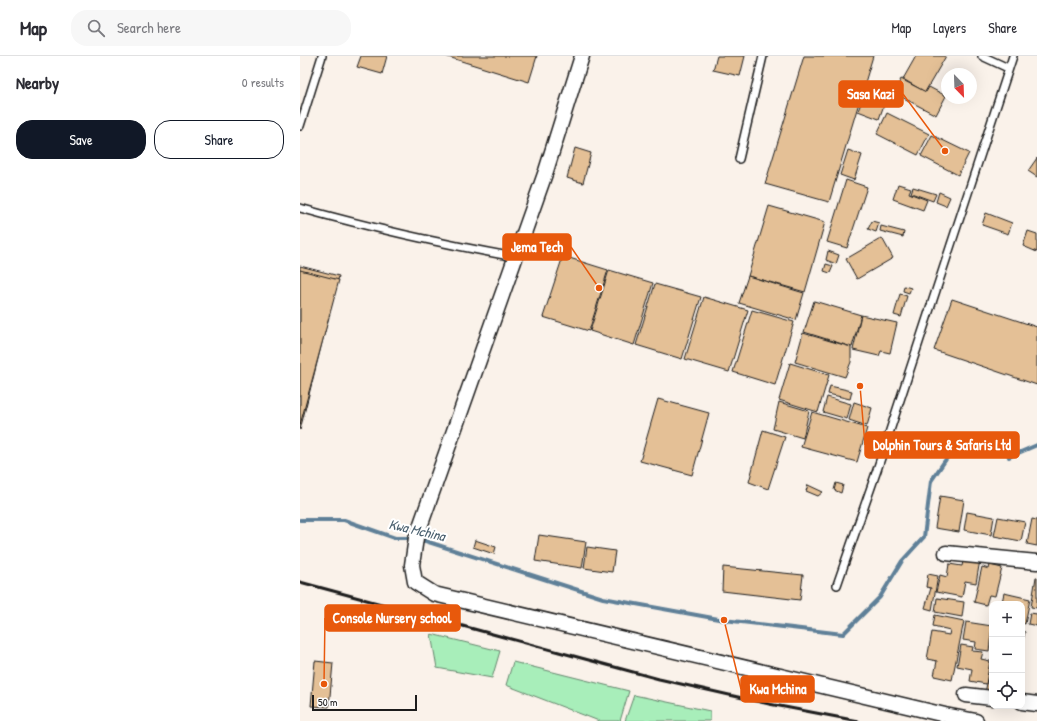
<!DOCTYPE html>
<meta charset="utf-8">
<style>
:root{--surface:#fff;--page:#f7f7f7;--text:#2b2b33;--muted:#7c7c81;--line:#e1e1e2;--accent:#111827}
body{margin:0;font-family:"Patrick Hand",sans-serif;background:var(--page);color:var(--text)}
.controls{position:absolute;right:12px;bottom:12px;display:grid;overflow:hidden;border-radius:8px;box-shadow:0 4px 16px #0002}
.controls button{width:36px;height:36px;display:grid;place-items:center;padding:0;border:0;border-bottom:1px solid var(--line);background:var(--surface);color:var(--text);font:20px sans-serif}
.compass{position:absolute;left:641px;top:12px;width:36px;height:36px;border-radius:50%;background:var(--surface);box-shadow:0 4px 16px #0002;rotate:157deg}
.scale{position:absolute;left:12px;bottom:10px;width:105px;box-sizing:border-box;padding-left:4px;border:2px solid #1c1c1c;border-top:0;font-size:11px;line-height:14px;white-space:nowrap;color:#1c1c1c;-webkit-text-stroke:3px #fff;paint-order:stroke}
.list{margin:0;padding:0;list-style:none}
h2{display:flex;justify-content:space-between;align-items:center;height:52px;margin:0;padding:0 16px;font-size:17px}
h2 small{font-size:13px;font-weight:400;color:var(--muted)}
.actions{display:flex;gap:8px;padding:12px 16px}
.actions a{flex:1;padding:9px 0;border:1px solid var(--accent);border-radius:16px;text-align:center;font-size:14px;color:var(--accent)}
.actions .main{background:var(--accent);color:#fff}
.icon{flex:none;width:22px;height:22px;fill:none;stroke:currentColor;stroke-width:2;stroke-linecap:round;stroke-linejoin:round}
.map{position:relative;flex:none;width:737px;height:665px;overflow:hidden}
header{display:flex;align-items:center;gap:24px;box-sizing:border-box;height:56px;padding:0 20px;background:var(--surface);border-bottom:1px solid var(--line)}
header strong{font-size:19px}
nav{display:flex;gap:22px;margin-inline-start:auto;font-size:14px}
.search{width:280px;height:36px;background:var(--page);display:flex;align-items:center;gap:10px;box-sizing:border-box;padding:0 14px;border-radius:16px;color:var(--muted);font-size:15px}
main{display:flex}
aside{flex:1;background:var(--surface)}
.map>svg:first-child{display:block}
</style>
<header>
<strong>Map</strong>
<div class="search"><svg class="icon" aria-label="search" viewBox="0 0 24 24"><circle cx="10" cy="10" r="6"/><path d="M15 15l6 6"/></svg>Search here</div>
<nav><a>Map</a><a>Layers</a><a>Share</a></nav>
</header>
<main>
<aside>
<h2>Nearby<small>0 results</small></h2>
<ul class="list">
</ul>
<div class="actions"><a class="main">Save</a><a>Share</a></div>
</aside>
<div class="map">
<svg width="737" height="665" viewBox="0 0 737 665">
<rect width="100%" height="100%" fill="#faf2ea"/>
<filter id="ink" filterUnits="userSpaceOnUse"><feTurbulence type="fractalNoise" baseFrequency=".025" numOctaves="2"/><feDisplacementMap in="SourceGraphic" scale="8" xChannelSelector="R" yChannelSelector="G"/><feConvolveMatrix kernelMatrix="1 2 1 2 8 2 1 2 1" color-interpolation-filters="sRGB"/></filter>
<g filter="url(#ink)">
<g fill="#a8eeba" stroke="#62856b">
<path d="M131,578L200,595L192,622L137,612Z"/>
<path d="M213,606L329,635L320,665H299L206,629Z"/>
<path d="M334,639L410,655V665H325Z"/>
</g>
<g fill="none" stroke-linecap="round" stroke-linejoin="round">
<path stroke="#5f8098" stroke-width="4" d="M0,464H44L95,482H116L303,542L424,564L543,578L580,541L602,505L624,481L631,425L655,390L687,380L705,383L709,401L737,389"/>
</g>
<g fill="#e4c096" stroke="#1c1c1c">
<path d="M61,0H87L82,18L57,11Z"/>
<path d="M145,0H237L229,26Z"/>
<path d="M417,0H445L440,20L413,14Z"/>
<path d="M504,0H573L529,146L465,128Z"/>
<path d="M616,0H646L625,36L603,23Z"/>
<path d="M601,23L626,36L629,31L646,40L636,59L594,37Z"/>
<path d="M564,39L585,46L579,63L558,55Z"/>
<path d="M587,57L629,78L618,99L577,78Z"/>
<path d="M632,79L669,97L658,119L621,100Z"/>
<path d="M275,92L291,97L283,127L267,122Z"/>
<path d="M548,94L562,99L554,124L540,119Z"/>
<path d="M737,102V121L728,115Z"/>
<path d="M546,124L567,131L547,192L527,186Z"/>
<path d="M598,128L611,132L609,137L627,144L623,154L593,143Z"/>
<path d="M613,131L636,138L633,145L611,137Z"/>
<path d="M639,136L650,141L646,150L636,146Z"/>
<path d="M469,150L525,166L505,236L448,220Z"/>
<path d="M686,157L712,167L708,178L682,169Z"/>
<path d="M572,165L579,167L576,176L568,173Z"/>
<path d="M581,170L604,176L603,181L580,175Z"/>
<path d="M728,175L737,178V196L723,190Z"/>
<path d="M582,182L593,202L557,223L546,203Z"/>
<path d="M528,195L539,199L536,208L526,204Z"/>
<path d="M263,200L308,214L289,275L243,261Z"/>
<path d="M526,208L533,210L530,217L524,215Z"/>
<path d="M0,210L39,220L0,374Z"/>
<path d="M0,214L39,224L0,369Z"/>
<path d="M309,214L353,227L334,289L290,275Z"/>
<path d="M448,220L504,237L496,264L439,247Z"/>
<path d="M355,228L401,241L382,303L336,289Z"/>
<path d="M604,230L611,232L609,237L603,235Z"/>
<path d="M600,238L607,240L601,261L594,259Z"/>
<path d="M404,241L448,254L429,316L385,303Z"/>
<path d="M652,243L737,271V329L634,294Z"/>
<path d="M514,245L561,259L552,291L504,276Z"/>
<path d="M452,254L494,266L475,329L433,316Z"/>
<path d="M561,259L597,267L590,297L581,295L579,300L553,294Z"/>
<path d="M503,277L551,291V306L545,321L495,306Z"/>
<path d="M490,307L529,319L518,356L479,344Z"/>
<path d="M530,330L552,335L550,343L528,338Z"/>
<path d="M527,341L551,348L547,363L523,356Z"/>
<path d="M358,343L409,357L392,419L340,405Z"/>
<path d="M479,346L509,355L503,382L473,373Z"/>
<path d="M554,346L572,352L567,370L549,364Z"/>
<path d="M512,356L567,372L557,406L501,391Z"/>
<path d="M463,374L485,381L468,433L449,426Z"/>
<path d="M536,427L543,429L541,437L534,434Z"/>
<path d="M508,429L523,436L518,440L506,435Z"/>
<path d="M640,440L664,444L659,476L635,472Z"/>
<path d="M667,456L694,461L691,479L664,474Z"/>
<path d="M698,461L725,466L721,485L694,480Z"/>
<path d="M732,463L737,464V490L727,488Z"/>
<path d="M239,479L286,486L282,512L235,505Z"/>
<path d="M175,484L196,491L194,498L173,491Z"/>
<path d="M287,491L315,495L312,516L284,512Z"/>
<path d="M664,500L680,504L676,527L665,525L662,541L636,536L640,519L647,521L649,508L662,510Z"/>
<path d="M690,509L702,512L695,540L689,539L686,549L674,546L682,511L689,513Z"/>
<path d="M423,511L503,519L500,544L422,535Z"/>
<path d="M628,518L638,520L632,554L625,552L631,532L626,531Z"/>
<path d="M736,521H737V552L731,551Z"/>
<path d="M704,537L730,543L725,568L722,567V548L702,546Z"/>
<path d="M637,542L664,546L662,561L635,556Z"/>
<path d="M730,557L737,558V570L728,568Z"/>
<path d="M635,559L664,565L652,624L634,620L637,605L627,603L632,576L649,579L650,574L633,570Z"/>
<path d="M666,566L692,570L689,595L675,593L676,586L663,584Z"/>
<path d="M722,575L725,576L722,589Z"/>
<path d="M661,589L673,591L672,595L683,596L681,603L690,605L686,628L670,625L672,613L657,610Z"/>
<path d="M692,603V639L685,637Z"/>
<path d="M15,605L33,607L29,651L11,650Z"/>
</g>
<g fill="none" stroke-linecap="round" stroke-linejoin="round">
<g stroke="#1c1c1c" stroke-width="10">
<g id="lane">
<path d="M682,0L708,12"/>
<path d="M0,70L22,0"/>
<path d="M439,103L463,0"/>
<path d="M0,152C71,172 143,188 215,201"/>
<path d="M537,529L577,414L713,0"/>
</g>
</g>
<g stroke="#1c1c1c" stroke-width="17">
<g id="street">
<path d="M282,0L246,115L116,482L112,509L115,526L134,538L645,659L676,665"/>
<path d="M646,497L737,506"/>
<path d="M666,639L692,642"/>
<path d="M722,646L737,648"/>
</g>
</g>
<use href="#lane" stroke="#fff" stroke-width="7"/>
<use href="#street" stroke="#fff" stroke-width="14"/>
<path stroke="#1c1c1c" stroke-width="3" d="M0,526L359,623L469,648L558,665"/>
</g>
</g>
<g text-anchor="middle" stroke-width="4" stroke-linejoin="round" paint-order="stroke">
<g font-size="14" font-style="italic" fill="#495f6e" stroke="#fff">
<text transform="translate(117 474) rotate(13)" y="5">Kwa Mchina</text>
</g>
</g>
<path fill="none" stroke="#e8590c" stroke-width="1.5" d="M645 95L603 38M299 232L271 191M560 330L565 389M24 628L25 562M424 564L441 633"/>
<g fill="#e8590c" stroke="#fff" stroke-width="1.5">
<circle cx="645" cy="95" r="4"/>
<circle cx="299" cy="232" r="4"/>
<circle cx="560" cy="330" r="4"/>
<circle cx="24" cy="628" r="4"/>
<circle cx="424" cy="564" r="4"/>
</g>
<g fill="#e8590c" stroke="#e8590c" stroke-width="1.5">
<rect x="539" y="25" width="64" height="26" rx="4"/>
<rect x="203" y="178" width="68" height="26" rx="4"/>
<rect x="565" y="376" width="154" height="26" rx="4"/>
<rect x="25" y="549" width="135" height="26" rx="4"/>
<rect x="441" y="620" width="73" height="26" rx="4"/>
</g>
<g font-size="14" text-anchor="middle" font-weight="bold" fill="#fff">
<text x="571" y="43">Sasa Kazi</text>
<text x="237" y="196">Jema Tech</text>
<text x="642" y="394">Dolphin Tours &amp; Safaris Ltd</text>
<text x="92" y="567">Console Nursery school</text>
<text x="478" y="638">Kwa Mchina</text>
</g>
</svg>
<div class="controls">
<button>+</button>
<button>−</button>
<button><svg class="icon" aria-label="locate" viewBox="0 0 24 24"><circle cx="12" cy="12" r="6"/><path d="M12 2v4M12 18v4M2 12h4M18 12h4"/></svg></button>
</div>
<svg class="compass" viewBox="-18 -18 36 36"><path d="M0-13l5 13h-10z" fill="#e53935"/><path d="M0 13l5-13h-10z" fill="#7c7c81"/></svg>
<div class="scale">50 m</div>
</div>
</main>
